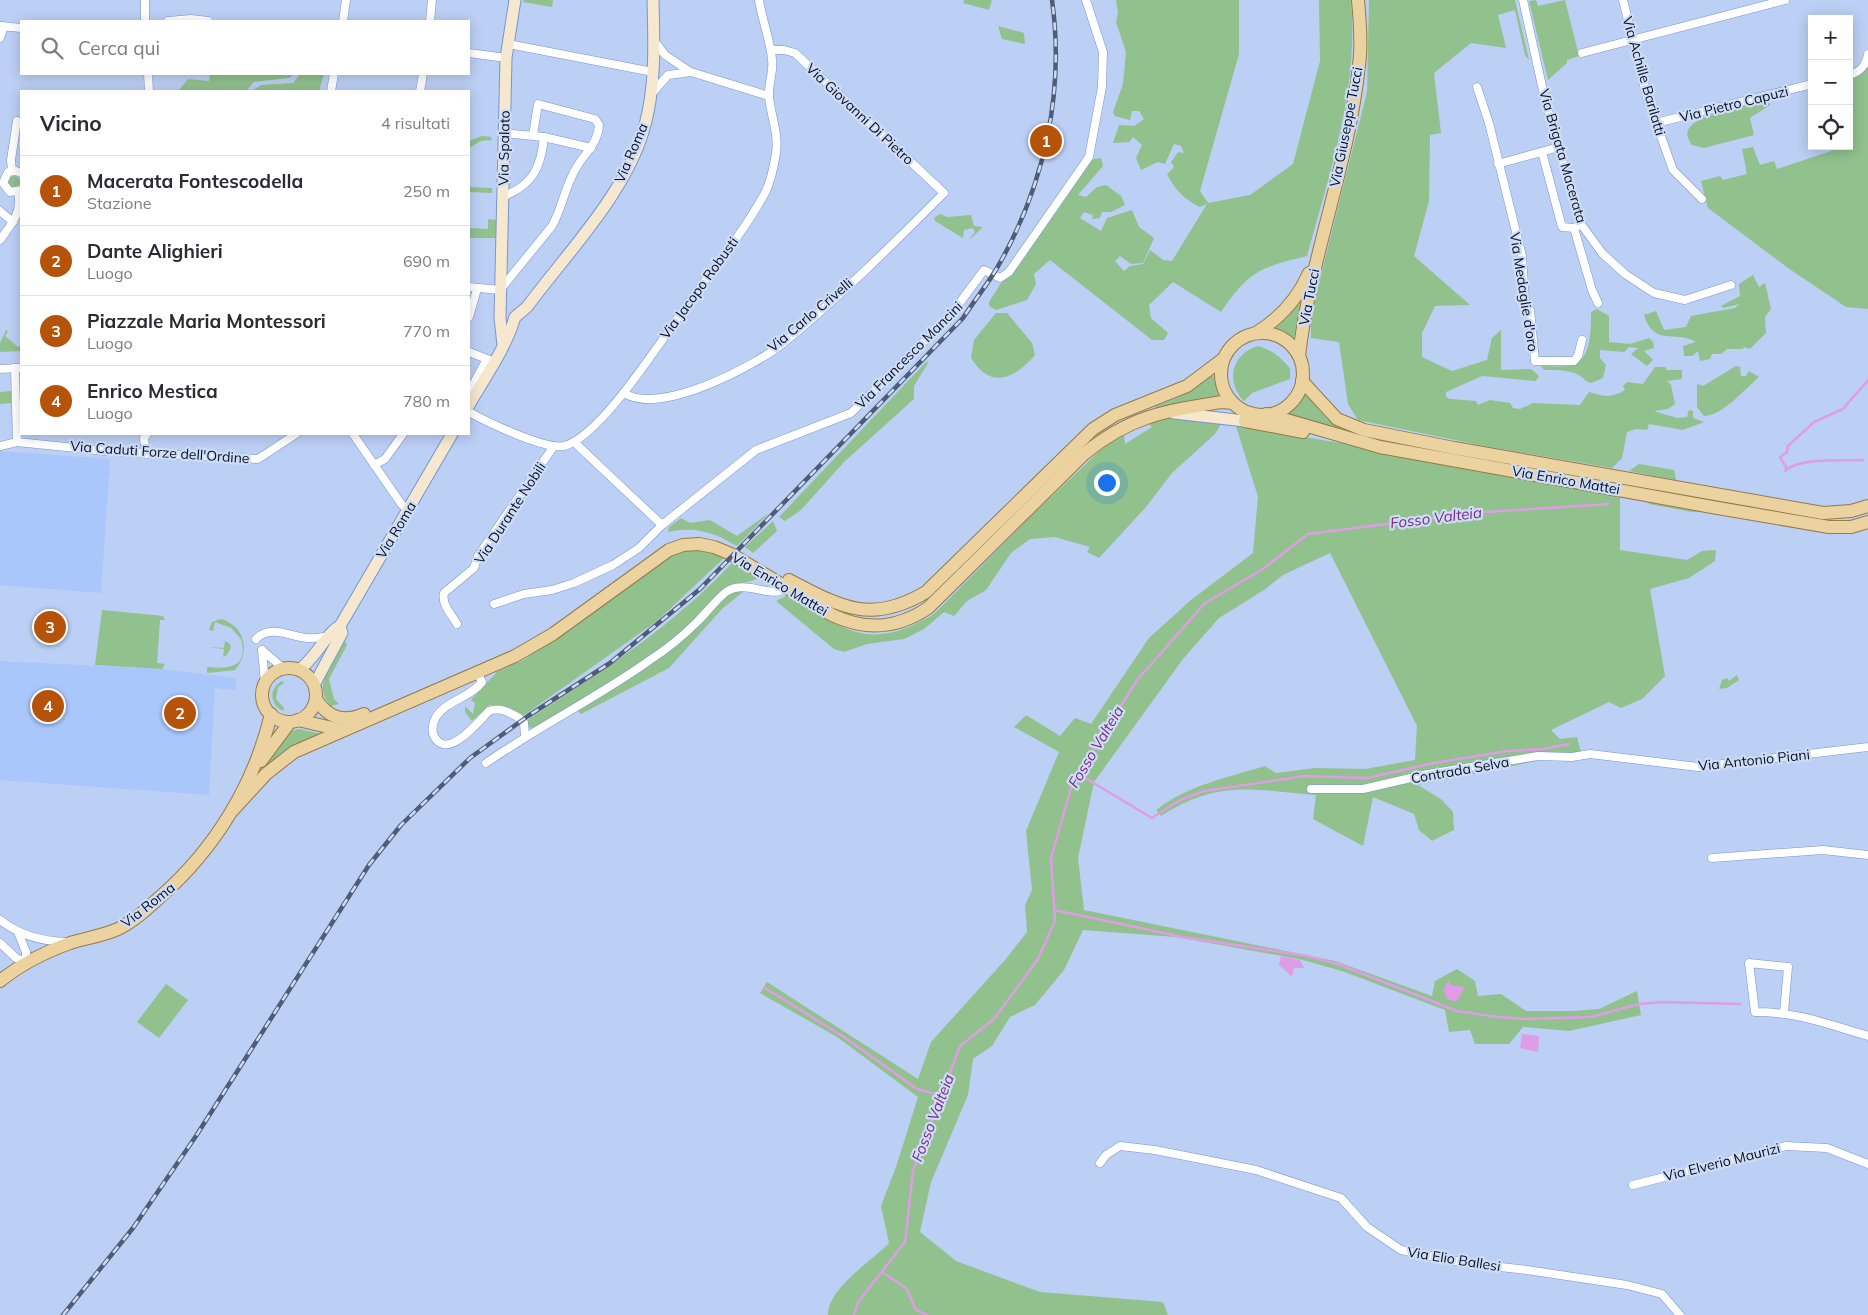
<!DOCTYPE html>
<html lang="it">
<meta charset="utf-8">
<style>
:root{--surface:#fff;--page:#f2f2f3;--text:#2b2b33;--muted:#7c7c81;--line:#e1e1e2;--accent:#b45309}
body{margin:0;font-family:Mulish,sans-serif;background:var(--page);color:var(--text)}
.controls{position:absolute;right:15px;top:15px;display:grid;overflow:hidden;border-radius:0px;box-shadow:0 2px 12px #0003}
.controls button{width:45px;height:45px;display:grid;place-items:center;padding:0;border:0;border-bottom:1px solid var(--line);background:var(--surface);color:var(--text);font:25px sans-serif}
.you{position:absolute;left:1106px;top:482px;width:18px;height:18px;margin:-12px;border:4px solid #fff;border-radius:50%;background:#1a73e8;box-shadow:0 0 0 8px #1a73e833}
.badge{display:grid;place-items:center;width:32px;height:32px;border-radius:50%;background:var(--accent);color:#fff;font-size:16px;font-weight:700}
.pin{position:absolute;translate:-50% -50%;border:2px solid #fff;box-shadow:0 1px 5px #0006}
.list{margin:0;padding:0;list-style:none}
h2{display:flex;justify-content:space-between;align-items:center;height:65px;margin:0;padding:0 20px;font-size:21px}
h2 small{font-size:16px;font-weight:400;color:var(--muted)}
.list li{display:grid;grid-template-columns:32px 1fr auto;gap:15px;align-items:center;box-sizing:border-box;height:70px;padding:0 20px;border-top:1px solid var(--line)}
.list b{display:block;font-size:19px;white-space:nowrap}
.list p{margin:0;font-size:16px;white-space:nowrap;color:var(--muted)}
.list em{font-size:16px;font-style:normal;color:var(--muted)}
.icon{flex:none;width:28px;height:28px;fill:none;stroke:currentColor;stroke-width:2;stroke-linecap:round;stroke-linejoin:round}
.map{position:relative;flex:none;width:1868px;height:1315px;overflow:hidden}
.search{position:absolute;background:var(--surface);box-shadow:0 2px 12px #0003;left:20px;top:20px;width:450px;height:55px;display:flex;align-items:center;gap:12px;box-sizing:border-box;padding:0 18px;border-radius:0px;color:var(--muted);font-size:19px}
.panel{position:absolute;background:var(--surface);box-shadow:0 2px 12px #0003;left:20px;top:90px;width:450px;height:345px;border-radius:0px}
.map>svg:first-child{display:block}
</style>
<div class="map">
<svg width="1868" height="1315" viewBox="0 0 1868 1315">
<rect width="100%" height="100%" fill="#bccff4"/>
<g fill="#aac7fc">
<path d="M0,451L110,459L101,593L0,585Z"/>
<path d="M0,661L161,669L236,678V690L215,688L209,795L0,780Z"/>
</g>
<g fill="#91c18d">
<path d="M524,0H553L552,7L523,2Z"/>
<path d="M964,0H992L989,10L963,3Z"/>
<path d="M1116,0H1239V54L1200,191L1208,203L1250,195L1293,164L1320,61L1319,0H1351C1359,88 1330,172 1307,256C1259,268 1250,270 1221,312L1173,282L1149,305L1151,318L1168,333L1164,340H1152L1050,260L1034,274L1036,284L1027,300L996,310L989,306V302L1003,280L1021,261L1034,239L1047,224L1044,221L1088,160L1101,158L1103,166L1078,195L1086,197L1097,187L1106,185L1121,196L1125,205L1111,212H1102L1100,218L1092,219L1093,215L1084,212L1080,218L1101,231L1107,218L1132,210L1139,227L1154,238L1143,263L1131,264L1120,256L1115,261L1124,271L1130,266L1143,264L1150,250L1163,260L1172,261L1207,204L1200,207C1185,200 1174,189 1167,174L1174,167L1171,162L1178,152L1184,153L1181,146L1174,144L1165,164L1158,162L1141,170L1136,158L1142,145L1133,137L1129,142L1113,143L1119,125L1134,126L1144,119L1139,111H1132L1130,120L1115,116L1113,112L1123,84L1126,52L1116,22L1118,13Z"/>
<path d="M1369,0H1515L1529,60L1525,55L1515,10L1498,15L1506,48L1471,43L1434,73L1441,133L1430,135L1429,201L1414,256L1470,305L1435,306L1422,333V357L1452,371L1487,360L1492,338L1501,330V370L1531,369L1539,376L1536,381L1482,376L1446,392V397L1450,399L1476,401L1478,405L1490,400L1510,403L1513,408L1520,409L1533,403L1580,405L1589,392C1604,397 1612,398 1625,390L1623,386L1627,382L1643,384L1655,367H1665L1667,370H1682V379L1667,381L1671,385L1675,404L1668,409L1654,411L1677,418L1687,417L1689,410L1693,411V418L1704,422L1683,430L1649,424L1647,430L1636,429L1627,432L1622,458L1612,468L1484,446L1358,420L1348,404L1339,342L1311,338V315L1367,92Z"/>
<path d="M1536,0L1538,6L1565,0L1579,56L1567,60V63L1548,80L1529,1Z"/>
<path d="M998,26L1024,33L1025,44L1002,39Z"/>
<path d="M1868,68V309L1846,307L1788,268L1708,208L1701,181L1720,176L1723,180L1747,174L1742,149L1753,147L1760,165L1774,161L1777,169L1834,150V146H1849V76Z"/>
<path d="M210,74H294L289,78L254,82L246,91H178L188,79L209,81Z"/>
<path d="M300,74H324L319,91H252L261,85L293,83Z"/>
<path d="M1769,101L1770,105L1750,118L1754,135L1704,148L1692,145C1688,139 1685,133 1690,127C1700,113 1752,105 1769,101Z"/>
<path d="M482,136L491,137L492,140L481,141L469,148V141Z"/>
<circle cx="14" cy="182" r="6"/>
<path d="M469,187L492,188V193L469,192Z"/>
<path d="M940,214L947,217L971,215L974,226L983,227L968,241L975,232L973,228L964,230L963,238L935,221L934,218Z"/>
<path d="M488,219L496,220V238H469V228L488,229Z"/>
<path d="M1753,275L1759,287L1765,283L1771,309L1765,317L1766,333L1750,349L1744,347L1743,349H1727L1721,354H1712L1710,359L1700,361L1698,351L1692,356H1684L1683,346L1696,342C1677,330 1653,347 1644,315L1656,311L1664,330L1686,327L1691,316L1735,308L1739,304L1723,308L1721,306L1740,296L1739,284Z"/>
<path d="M1304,294L1294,339L1281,330L1273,328Z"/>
<path d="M1597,309L1609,316V342L1630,344L1649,338L1653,342L1654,348L1644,351L1653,360L1647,366L1631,354L1638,348L1629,347L1624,352L1600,350V358L1606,365L1603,378L1591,383L1586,381C1576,369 1559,370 1544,370L1541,366C1550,366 1560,367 1569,366C1592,362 1591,330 1591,312Z"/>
<path d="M996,313H1007L1032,343L1035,355C1014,379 991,390 971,358L974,340Z"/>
<path d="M6,330L8,331L5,336L18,347L21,345V351L0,352V343Z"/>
<path d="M1258,346C1272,350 1280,357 1290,368V379L1252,393L1244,401C1225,382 1232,353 1258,346Z"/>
<path d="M927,361L928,363L914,386V399L844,462L801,510L785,521L779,517Z"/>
<path d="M1736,366L1740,367L1741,376H1746L1749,371L1759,377C1744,390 1722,416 1704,416L1697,407V384L1703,386Z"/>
<path d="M1213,375L1219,397L1155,409V407L1179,397Z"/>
<path d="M11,391V403L0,404V392Z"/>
<path d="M1305,394L1327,419L1354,433L1287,414L1297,405Z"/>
<path d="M1168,416L1196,418L1221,424L1215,434L1172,473L1146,507L1099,558L1087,552L1090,547L1055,537L1030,539L1011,553L986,590L967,601L954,616L944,612L924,629L904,639L867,644L844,652L834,649L776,601L790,594C844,632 871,652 934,614L1031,516L1111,440L1124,434L1125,444L1152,427L1146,422Z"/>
<path d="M1236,426L1383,450L1620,494V550L1687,560L1702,551L1716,550L1715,561L1689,578L1650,589L1665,676L1642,699L1621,708L1609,702L1551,730L1560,739L1577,737L1581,752L1418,785L1442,800L1453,812L1454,830L1432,841L1419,830L1414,814L1373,797L1363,846L1313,819L1316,795C1252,790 1219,779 1161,816L1156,810C1188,785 1227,778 1265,766L1276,773L1315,768L1365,769L1415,760L1417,726L1330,553L1283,575L1264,590L1219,618L1183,659L1094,782L1078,858L1084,910L1335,961L1432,996L1435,981L1457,969L1475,981L1478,996L1501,994L1526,1011H1574L1599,1009L1637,991L1641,1015L1569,1031L1523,1027L1509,1044H1475L1470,1030L1449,1032L1445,1010L1342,971L1299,959L1176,937L1083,930L1064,970L1035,1005L1010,1017L992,1046L973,1059L968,1095L931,1182L920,1232L956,1261L1040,1292L1163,1302L1168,1315H828C828,1288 872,1261 889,1243L881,1206L896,1167L918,1097L837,1037L760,993L767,982L918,1079L931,1042L1005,960L1027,932L1025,905L1032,890L1026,831L1059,752L1014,727L1026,715L1060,736L1075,718L1091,724L1149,638L1191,600L1253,553L1258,497Z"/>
<path d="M1639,464L1674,470L1676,480L1629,471Z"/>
<path d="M1648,500L1699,509V512H1692L1649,504Z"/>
<path d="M769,513L737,546C714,532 694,526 668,532L669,527L681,518L690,523L710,520L737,536Z"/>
<path d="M773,521L777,531L753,553L745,547Z"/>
<path d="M686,548L712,551L724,558L657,621L523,716L510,708L489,705L472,721L465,712V706L473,714L475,703L471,700L498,671L524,660L672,552Z"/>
<path d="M733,562L761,577C750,583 739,582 733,587C714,600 699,618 682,633C636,669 585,698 535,727L530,728L526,721C601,672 671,628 733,562Z"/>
<path d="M745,590L722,609L669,668L581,714L576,709L656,659L723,599L732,592Z"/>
<path d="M102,610L163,616L165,620H160L157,663L165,664L162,669L95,665Z"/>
<path d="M221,619C245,626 251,652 235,670L207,673V667C229,669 249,668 241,639L231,628L215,622L213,631L209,630L212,622Z"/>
<path d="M225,641L230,644L231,648L226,656L223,657L224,649L207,647L224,648Z"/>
<path d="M345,641L347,645L329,679L334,699L339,704L331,706C311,685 333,661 345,641Z"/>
<path d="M1737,675L1739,680L1727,688L1719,689L1722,680L1727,678L1729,681Z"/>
<path d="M282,681L284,683L278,687L276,699L284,708L283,711C269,704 269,688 282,681Z"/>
<path d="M299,729L322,734L269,766L266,764L285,733Z"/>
<path d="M166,984L188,1000L159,1038L137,1022Z"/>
</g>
<g fill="#df9ce7">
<path d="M1281,956L1300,960L1304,968H1294L1292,977L1279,965Z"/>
<path d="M1449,980L1451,985L1465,987L1456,1002L1447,999L1443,990Z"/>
<path d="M1522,1034L1539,1036L1538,1052L1520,1048Z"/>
</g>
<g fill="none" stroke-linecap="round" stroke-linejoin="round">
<g stroke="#df9ce7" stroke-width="2.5">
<path d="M1787,469L1780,457L1787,452L1788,446L1814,422L1843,409L1868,380"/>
<path d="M1785,471C1798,457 1844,461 1863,460"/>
<path d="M1077,773L1152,818L1180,800L1204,791L1305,776L1367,778L1434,763L1507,751L1543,749L1569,744"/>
<path d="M1054,910L1183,937L1307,956L1338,964L1457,1011L1497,1017L1525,1019L1591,1017L1639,1004L1662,1002L1740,1004"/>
<path d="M765,988L844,1037L917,1089L940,1095"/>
<path d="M882,1272L906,1288L916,1310L927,1315"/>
<path d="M854,1315L858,1302L905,1242L913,1171L960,1046L994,1019L1038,959L1055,921L1051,858L1073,781L1138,679L1205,603L1263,569L1308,534L1472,513L1609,504"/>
</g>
<g stroke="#7796cf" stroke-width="9">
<g id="street">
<path d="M145,0V21"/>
<path d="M1523,0L1546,104L1581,224L1602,253L1625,274L1654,293L1685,300L1731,285"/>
<path d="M1623,0L1647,97L1673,170L1702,199"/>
<path d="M168,21L191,19L208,21"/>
<path d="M343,21L346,0"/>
<path d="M430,21L432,0"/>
<path d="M0,26L21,28"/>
<path d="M0,38L4,26"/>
<path d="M655,42L665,55L689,71"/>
<path d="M508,44L653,72"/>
<path d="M469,53L506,58"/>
<path d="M1582,53L1785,0"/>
<path d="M148,74L149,91"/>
<path d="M1849,75C1861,72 1866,65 1868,54"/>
<path d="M1477,87L1489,123L1522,256L1525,302L1530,310L1535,361H1574L1578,356L1582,340"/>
<path d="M331,91L334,74"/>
<path d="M420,91L423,74"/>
<path d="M653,92L668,75L691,72L769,96"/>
<path d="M1656,123L1812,84"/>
<path d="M504,133L544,137L591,148"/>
<path d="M1542,152L1562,227L1574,228L1581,224"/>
<path d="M1498,164L1559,147"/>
<path d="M12,171L11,160L17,121"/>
<path d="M21,173L16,171L8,172L3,183L10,192L21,190"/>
<path d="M502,197C533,185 541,168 544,137"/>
<path d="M0,211L13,222"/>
<path d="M1574,228L1592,290L1598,303"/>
<path d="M0,240C11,225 23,212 18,192"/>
<path d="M469,287L500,290L552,226C563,207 565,184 578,165C586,152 598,143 599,125L595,119L538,104L533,135"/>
<path d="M469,317L477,289"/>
<path d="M469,352L492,361"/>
<path d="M15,368L17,442"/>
<path d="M0,369L21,368"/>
<path d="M469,392L487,359"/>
<path d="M624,393C659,416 753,367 782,344C839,298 892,245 944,193L795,53L784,50H771"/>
<path d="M469,412C487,422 545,450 564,446C601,437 663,337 687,305C714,268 743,233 765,193C771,181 774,166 776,153C779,134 771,116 769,97C768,84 774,71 772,59C770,39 762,20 759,0"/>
<path d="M353,434L402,505L408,509"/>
<path d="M574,442L662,525"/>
<path d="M0,446L17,442L105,451L258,459L296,434"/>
<path d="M146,454L144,438L147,434"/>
<path d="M374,465L385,459L403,434"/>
<path d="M494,604L524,594L552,590L574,583L613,565L639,548L662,525L756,450L851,413L950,316L984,270L1000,278L1009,272L1089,157L1102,87L1103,52L1086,0"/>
<path d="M457,624C452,615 441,604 444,593L474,568L478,556L554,446"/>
<path d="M256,639C268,626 286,634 301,637C310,640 321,637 330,636"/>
<path d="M262,650L265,683"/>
<path d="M262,650L284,669"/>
<path d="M478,674L482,682C470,698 447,700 436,717C433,723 431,730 434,736C447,762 479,721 489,711C500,707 509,712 519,718"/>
<path d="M524,723L525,736"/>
<path d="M486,763C539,726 597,698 650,660C667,649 683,636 697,622C706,613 716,600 726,592C747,578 772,601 787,587"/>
<path d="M1311,789H1363L1428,774L1538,756L1572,757L1590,754L1698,767L1868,747"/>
<path d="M1712,858L1823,850L1868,855"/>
<path d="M0,920C19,935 41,941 65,942"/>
<path d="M0,943L16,958L26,962V952L18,932"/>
<path d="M1784,1012L1788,967L1749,963L1755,1012C1798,1012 1827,1024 1868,1036"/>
<path d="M1100,1163L1106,1155L1120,1146L1155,1150L1256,1170L1341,1198L1367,1227L1401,1250L1465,1263L1527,1270L1627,1285L1662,1294L1680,1315"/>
<path d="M1633,1185L1786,1146L1827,1148L1868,1164"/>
</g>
</g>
<g stroke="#7796cf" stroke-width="13">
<g id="secondary">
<path d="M503,345L500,318L506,58L515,0"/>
<path d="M469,405C485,377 506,348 515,317L527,307C567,253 628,191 645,125C656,84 654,42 653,0"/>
<path d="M1174,413L1245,421"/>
<path d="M299,670C315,659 328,631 340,626L452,434"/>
<path d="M314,685L342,633L340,626"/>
</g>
</g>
<g stroke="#937b4a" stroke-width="14">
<g id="primary">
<circle cx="1262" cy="374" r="41"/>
<path d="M1256,333C1279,319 1298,298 1309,273"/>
<path d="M1299,356C1310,257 1349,164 1359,65C1362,44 1360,21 1358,0"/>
<path d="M1302,381L1337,419L1364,430L1454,448L1823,513L1851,511L1868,506"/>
<path d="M1266,414L1380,447L1712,507L1829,527H1851L1868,522"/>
<path d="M1245,421L1303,432"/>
<path d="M789,580C841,607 871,625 926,592L1093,429L1115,415L1187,386L1223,359"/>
<circle cx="289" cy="695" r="27"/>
<path d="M316,699C328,718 343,723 364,714"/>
<path d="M298,720L341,730"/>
<path d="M261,761L290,722"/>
<path d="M233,810L266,774L294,752L515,656L553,634L669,550L683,545L699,544L714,547L731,554L832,615C866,631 897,629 928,608L1084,454C1130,416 1165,411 1222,402L1233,403"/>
<path d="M0,981C21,964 45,952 70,943C86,938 102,936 118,929C134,921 147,909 160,897C215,849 254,785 271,714"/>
</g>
</g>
<use href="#street" stroke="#fff" stroke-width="8"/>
<use href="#secondary" stroke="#f5e8ce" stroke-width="11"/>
<use href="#primary" stroke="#ecd29e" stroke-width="12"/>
<g stroke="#4f5c78" stroke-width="4.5">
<path id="rail" d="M63,1315L133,1228L196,1136L369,865L401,825L470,758L528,716L610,663L700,589L963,318C974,301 987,285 997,268C1044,187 1065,93 1052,0"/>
</g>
<use href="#rail" stroke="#cfdcf5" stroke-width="2.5" stroke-dasharray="8" stroke-linecap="butt"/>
</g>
<g text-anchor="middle" stroke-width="4.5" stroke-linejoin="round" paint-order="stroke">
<g font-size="14" fill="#071126" stroke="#cfdcf5">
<text transform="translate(1644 76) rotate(74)" y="5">Via Achille Barilatti</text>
<text transform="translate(1734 104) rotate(-14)" y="5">Via Pietro Capuzi</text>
<text transform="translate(860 114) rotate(43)" y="5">Via Giovanni Di Pietro</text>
<text transform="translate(1346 127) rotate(-79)" y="5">Via Giuseppe Tucci</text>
<text transform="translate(504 148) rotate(-89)" y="5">Via Spalato</text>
<text transform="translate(631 153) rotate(-67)" y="5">Via Roma</text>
<text transform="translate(1563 156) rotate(74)" y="5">Via Brigata Macerata</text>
<text transform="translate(699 288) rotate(-54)" y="5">Via Jacopo Robusti</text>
<text transform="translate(1524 292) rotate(81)" y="5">Via Medaglie d'oro</text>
<text transform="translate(1309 297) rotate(-79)" y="5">Via Tucci</text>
<text transform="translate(810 315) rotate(-40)" y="5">Via Carlo Crivelli</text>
<text transform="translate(909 355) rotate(-45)" y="5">Via Francesco Mancini</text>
<text transform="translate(160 452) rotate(4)" y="5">Via Caduti Forze dell'Ordine</text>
<text transform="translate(1566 480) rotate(10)" y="5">Via Enrico Mattei</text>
<text transform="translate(510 513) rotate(-57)" y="5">Via Durante Nobili</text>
<text transform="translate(396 530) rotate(-59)" y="5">Via Roma</text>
<text transform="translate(780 584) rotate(31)" y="5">Via Enrico Mattei</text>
<text transform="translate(1754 760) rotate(-6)" y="5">Via Antonio Piani</text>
<text transform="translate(1460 770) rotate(-10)" y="5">Contrada Selva</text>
<text transform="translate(148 905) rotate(-38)" y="5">Via Roma</text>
<text transform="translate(1722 1162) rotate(-14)" y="5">Via Elverio Maurizi</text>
<text transform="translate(1454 1259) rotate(9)" y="5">Via Elio Ballesi</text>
</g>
<g font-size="15" font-style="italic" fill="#782a83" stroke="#cfdcf5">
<text transform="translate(1436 518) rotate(-7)" y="5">Fosso Valteia</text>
<text transform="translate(1096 747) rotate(-59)" y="5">Fosso Valteia</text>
<text transform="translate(933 1118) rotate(-69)" y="5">Fosso Valteia</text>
</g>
</g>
</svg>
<div class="controls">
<button>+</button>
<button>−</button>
<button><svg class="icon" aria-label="locate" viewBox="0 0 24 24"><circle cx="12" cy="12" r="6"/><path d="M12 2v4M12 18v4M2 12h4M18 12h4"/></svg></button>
</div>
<div class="you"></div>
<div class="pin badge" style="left:1046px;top:141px">1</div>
<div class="pin badge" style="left:180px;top:713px">2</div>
<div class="pin badge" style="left:50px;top:627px">3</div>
<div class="pin badge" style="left:48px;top:706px">4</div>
<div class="search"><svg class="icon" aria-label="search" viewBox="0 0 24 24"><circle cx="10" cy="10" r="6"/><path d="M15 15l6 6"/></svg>Cerca qui</div>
<section class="panel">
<h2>Vicino<small>4 risultati</small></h2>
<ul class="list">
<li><span class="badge">1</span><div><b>Macerata Fontescodella</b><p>Stazione</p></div><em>250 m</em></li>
<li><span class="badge">2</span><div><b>Dante Alighieri</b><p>Luogo</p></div><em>690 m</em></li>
<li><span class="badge">3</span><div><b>Piazzale Maria Montessori</b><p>Luogo</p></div><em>770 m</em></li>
<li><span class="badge">4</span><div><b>Enrico Mestica</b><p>Luogo</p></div><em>780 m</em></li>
</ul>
</section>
</div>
